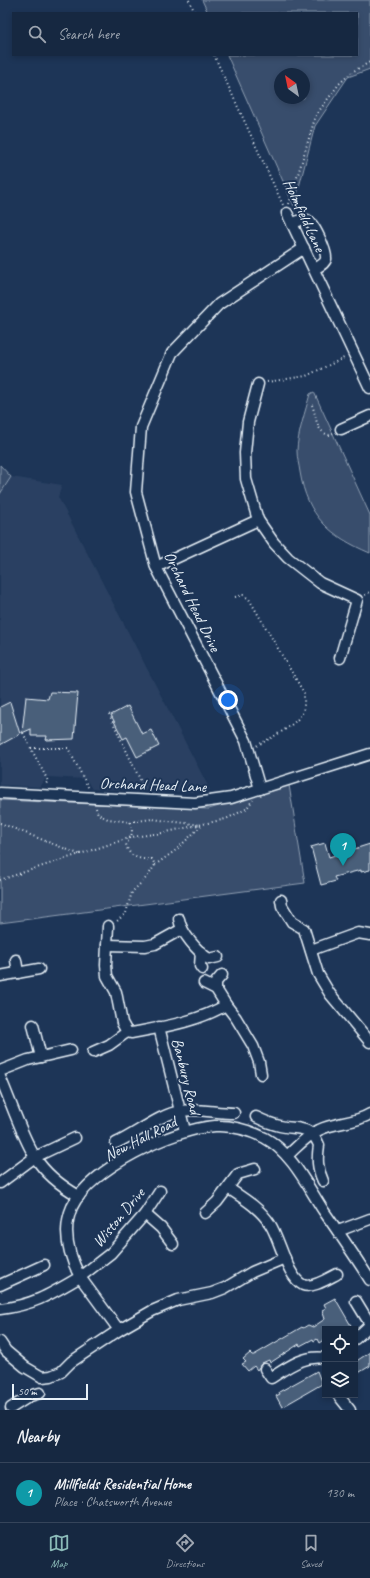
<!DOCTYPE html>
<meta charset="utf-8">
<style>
:root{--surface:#162841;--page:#23344c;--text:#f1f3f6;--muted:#9ea6b1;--line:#35445a;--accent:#8bbbb9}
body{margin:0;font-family:Caveat,sans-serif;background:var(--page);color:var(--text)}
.controls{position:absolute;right:12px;bottom:12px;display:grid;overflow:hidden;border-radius:0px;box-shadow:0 2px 6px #0003}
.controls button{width:36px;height:36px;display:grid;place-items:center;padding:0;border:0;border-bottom:1px solid var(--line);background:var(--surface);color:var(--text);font:20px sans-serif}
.compass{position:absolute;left:274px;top:68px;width:36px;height:36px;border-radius:50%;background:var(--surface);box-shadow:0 2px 6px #0003;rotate:327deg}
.scale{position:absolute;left:12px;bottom:10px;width:76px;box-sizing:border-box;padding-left:4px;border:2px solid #e8f1f8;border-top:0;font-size:11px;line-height:14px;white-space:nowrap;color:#e8f1f8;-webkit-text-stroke:3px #1d3557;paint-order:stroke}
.you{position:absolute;left:228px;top:700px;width:14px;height:14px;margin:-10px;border:3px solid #fff;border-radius:50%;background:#1a73e8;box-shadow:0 0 0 6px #1a73e833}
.badge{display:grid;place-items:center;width:26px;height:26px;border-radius:50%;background:var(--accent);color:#fff;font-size:13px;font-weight:700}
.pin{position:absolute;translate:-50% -33px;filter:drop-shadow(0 1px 2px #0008)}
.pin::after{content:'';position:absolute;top:21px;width:14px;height:12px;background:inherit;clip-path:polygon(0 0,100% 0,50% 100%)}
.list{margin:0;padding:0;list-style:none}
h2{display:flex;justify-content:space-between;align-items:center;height:52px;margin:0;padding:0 16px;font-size:17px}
h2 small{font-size:13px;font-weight:400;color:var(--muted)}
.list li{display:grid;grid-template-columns:26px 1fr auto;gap:12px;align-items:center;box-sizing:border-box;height:60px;padding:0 16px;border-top:1px solid var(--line)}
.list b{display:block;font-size:15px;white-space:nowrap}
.list p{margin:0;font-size:13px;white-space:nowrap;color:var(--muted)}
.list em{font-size:13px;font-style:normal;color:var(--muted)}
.icon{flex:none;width:22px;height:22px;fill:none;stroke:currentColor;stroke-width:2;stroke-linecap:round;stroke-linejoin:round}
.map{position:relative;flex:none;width:370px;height:1410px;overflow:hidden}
.search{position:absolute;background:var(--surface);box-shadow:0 2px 6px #0003;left:12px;right:12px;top:12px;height:44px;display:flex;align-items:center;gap:10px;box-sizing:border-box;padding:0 14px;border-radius:0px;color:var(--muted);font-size:15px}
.sheet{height:112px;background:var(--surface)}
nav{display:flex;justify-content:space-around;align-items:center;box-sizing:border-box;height:56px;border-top:1px solid var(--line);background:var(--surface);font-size:11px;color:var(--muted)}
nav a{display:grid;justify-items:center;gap:2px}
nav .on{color:var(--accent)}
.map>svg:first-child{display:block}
</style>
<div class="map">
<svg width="370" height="1410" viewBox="0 0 370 1410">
<rect width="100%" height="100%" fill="#1d3557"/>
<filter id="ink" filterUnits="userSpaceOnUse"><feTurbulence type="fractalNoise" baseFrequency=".025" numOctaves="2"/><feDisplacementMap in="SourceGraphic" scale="8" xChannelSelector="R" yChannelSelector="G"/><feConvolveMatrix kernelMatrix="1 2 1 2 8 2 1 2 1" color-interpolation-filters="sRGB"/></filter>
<g filter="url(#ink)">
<path fill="#2a4162" d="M11,477L62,485L58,497L210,790L193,792L92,789L86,779L47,777L40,787L0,785V494Z"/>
<g fill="#374d6c" stroke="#909fb2" fill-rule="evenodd">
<path d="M202,0H370V69L348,77L315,126L294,206L227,55H357V13H208ZM280,74H304V98H280Z"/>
<path d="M314,392L370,515V553C330,536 307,516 300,472C299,465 297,458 297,451C297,436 306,409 310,394Z"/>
<path d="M0,465L11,477L0,494Z"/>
<path d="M289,785L305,883L0,923V800L209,809Z"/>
</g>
<g fill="#495e7a" stroke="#e8f1f8">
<path d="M50,692L78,693L74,739L46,740L47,736H31V729L22,733L26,697L48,699Z"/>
<path d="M10,702L20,734L0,745V707Z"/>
<path d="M128,706L142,734L151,730L159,746L137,757L127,737L123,739L111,715Z"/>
<path d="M325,843L329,857L370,844V870L361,872V870L334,877L336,881L321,885L311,847Z"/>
<path d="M335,1298L353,1329H325V1339L319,1343L317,1339L314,1341L313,1339L300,1346L299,1344L270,1363L269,1360L262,1363L257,1370L254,1366L248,1371L242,1364L246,1362L243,1359L250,1353L252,1355H254L302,1327L303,1328L308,1325L313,1327L325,1319L322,1310L326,1308L324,1304Z"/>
<path d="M370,1352V1366L355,1375V1362Z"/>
<path d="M317,1371L322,1384L282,1407L276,1396L280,1394L279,1392Z"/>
</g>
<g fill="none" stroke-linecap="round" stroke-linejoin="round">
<g stroke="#e8f1f8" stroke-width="13">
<g id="minor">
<path d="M287,213L370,388"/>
<path d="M292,224C297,221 302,219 307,220C314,222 327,252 326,259C325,264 318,267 314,269"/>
<path d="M258,384L248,422L245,453L246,479L258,520L274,543L288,558L320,583L357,600L340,658"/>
<path d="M341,429L370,416"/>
<path d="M156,567L258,520"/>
<path d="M260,789L246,741L156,567L136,492L141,427L172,353L219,304L304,248"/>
<path d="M0,793L195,803L231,798L370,754"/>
<path d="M281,900L282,906L292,922L304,929L318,974L330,994L370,1042"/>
<path d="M179,919C181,933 198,952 209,959L218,957"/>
<path d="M108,926L106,965L107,976L116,992L122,1023L127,1032L131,1033C163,1027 197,1022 226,1005"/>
<path d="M107,945L145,946L155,944L182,929"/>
<path d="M311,950L358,933L370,935"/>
<path d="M201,952L200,966L202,969"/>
<path d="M16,960L18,973"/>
<path d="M0,976L39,969"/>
<path d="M204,983L216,989L226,1005L236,1018L253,1046L259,1062L261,1074"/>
<path d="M216,989V982L222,975"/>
<path d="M33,1025L41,1057"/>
<path d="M159,1027L185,1131"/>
<path d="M93,1052L109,1045L127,1032"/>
<path d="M0,1071L28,1060L71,1050"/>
<path d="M0,1077C11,1102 21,1134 35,1157C45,1173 63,1187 79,1196"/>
<path d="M256,1117C264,1121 271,1124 280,1126C297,1130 310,1124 319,1145C317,1159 317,1168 323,1181"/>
<path d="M116,1143C136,1134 160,1114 181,1111C198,1108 216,1113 234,1113"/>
<path d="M287,1156C297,1147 306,1136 319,1130C335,1122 354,1124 370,1114"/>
<path d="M0,1183L35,1157L75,1138"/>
<path d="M228,1188C243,1198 260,1208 270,1224C280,1239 287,1277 303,1285C312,1289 329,1278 337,1274"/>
<path d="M205,1213L217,1202L238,1174L255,1169"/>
<path d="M145,1214L161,1228L173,1244"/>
<path d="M338,1231L370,1219"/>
<path d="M0,1285L44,1265"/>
<path d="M356,1301L370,1324"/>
<path d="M0,1309C34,1305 51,1294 80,1277C69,1256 62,1230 72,1207C90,1168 173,1129 215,1126C233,1125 249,1130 265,1138C291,1152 307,1185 323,1210C339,1233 355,1256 370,1280"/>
<path d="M119,1330L80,1277L111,1253L145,1214L160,1191"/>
<path d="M355,1339L370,1325"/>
<path d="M0,1342L6,1351L25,1367L42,1377L51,1376L61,1372L71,1362L119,1330L152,1311L178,1300L212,1293L225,1288L252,1272L285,1258"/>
<path d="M265,1369L271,1378C288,1367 303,1355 325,1358"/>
<path d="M338,1395L350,1410"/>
<path d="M11,1408L30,1396L40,1393"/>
</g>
</g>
<g stroke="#e8f1f8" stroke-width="2" stroke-dasharray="1 3" stroke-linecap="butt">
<path d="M189,0L195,13"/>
<path d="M214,55L283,205"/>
<path d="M289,204L316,115L339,84L352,72L370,62"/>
<path d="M267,382L306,376L346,357"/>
<path d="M312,405C317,417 315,431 329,435L333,433"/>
<path d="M365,595L370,592"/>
<path d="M235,597L243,595L249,599L304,693C304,700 305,710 301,715C293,727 269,739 256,746"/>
<path d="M109,714L145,790"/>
<path d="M23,733L48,781L45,785"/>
<path d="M31,748H68L89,789"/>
<path d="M96,808L98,814L108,819L130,822C133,831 133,836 126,844C128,857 140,860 152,859L155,865L148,876L132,892L126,913L116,922"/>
<path d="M130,822L152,819L201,825"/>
<path d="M0,823L81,855"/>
<path d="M155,865L176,850L201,826"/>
<path d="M0,880L132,837L162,833L226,819L246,809L253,800"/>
</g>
<use href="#minor" stroke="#1d3557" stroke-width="10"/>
</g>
</g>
<g text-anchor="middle" stroke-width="4" stroke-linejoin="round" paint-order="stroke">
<g font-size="16" fill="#e8f1f8" stroke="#1d3557">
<text transform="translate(305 215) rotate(65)" y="6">Holmfield Lane</text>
<text transform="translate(193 601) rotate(64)" y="6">Orchard Head Drive</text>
<text transform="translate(153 784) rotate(2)" y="6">Orchard Head Lane</text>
<text transform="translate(187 1076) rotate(76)" y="6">Banbury Road</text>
<text transform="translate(140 1138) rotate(-27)" y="6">New Hall Road</text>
<text transform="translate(118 1217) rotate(-50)" y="6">Wiston Drive</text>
</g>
</g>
</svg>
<div class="controls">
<button><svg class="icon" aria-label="locate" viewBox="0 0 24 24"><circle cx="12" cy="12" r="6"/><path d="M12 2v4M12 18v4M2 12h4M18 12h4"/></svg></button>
<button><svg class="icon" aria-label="layers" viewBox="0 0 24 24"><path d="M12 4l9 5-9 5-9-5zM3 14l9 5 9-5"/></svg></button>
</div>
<svg class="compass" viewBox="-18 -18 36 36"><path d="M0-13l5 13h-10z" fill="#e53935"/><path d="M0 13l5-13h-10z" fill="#9ea6b1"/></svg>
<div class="scale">50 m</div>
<div class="you"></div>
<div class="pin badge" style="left:343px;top:866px;background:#0f9aa8">1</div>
<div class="search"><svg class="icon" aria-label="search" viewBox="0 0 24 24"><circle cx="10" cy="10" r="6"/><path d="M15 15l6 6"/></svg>Search here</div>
</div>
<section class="sheet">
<h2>Nearby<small></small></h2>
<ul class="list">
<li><span class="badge" style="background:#0f9aa8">1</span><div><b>Millfields Residential Home</b><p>Place · Chatsworth Avenue</p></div><em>130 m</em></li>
</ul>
</section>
<nav>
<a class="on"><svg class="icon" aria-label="map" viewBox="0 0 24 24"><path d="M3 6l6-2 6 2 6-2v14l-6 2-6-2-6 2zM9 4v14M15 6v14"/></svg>Map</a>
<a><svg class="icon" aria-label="directions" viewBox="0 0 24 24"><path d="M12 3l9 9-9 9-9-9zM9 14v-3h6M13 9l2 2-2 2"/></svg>Directions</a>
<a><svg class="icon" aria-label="saved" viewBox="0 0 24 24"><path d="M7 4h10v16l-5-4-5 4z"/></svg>Saved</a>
</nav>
